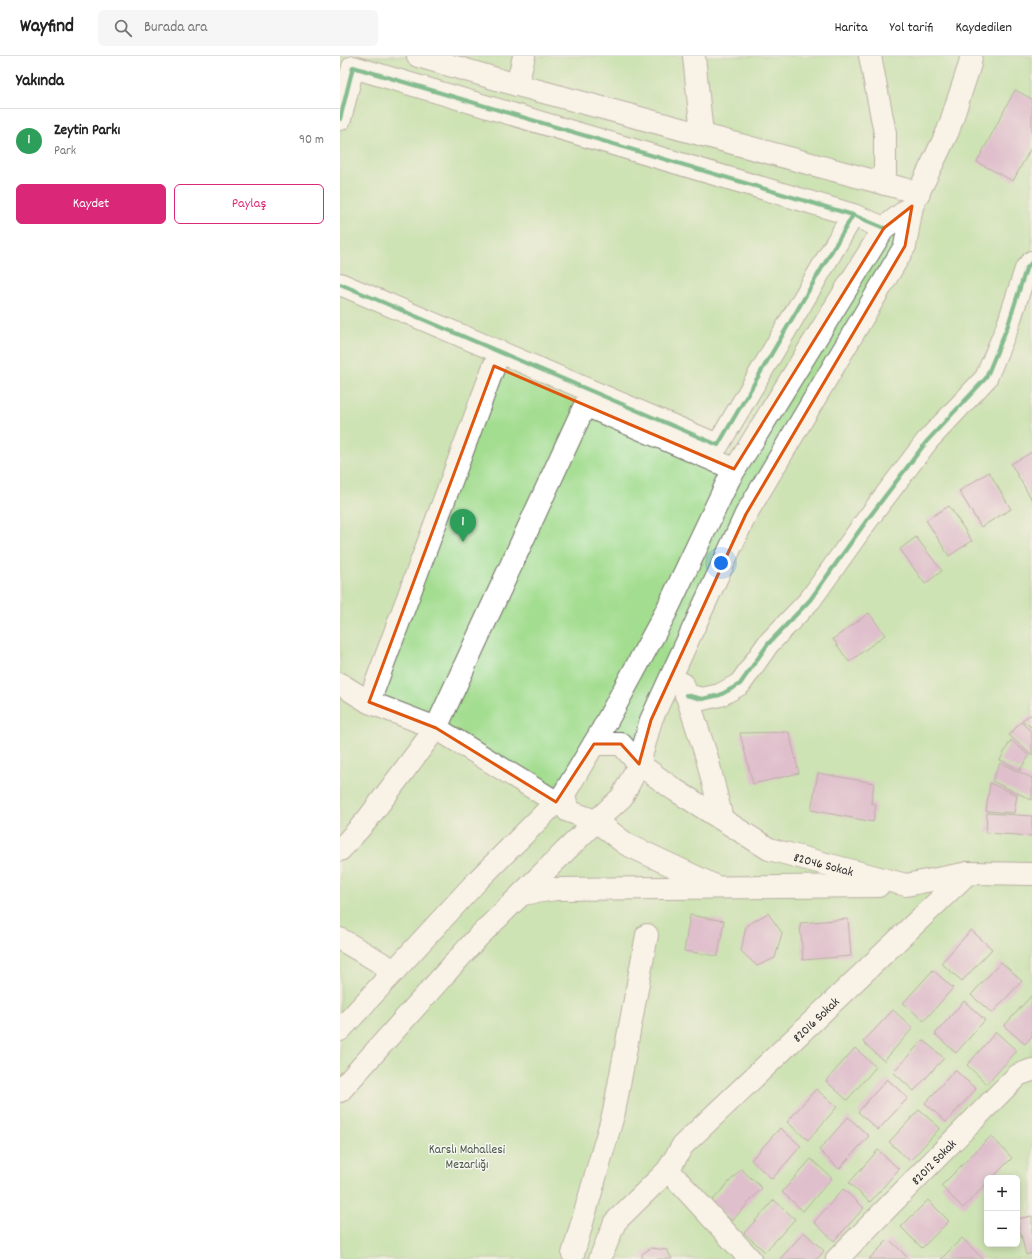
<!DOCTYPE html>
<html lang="tr">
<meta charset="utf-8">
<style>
:root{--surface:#fff;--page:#f6f6f6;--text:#222;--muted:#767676;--line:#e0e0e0;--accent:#db2777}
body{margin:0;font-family:Dekko,sans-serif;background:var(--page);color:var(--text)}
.controls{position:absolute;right:12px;bottom:12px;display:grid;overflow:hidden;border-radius:6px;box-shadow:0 2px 10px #0003}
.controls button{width:36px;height:36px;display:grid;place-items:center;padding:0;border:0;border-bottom:1px solid var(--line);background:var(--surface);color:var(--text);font:20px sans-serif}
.you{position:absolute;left:381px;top:507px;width:14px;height:14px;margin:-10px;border:3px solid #fff;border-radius:50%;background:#1a73e8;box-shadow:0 0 0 6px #1a73e833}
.badge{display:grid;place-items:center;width:26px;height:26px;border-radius:50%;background:var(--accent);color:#fff;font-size:13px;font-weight:700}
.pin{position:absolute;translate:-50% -33px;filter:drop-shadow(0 1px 2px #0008)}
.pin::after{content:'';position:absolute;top:21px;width:14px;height:12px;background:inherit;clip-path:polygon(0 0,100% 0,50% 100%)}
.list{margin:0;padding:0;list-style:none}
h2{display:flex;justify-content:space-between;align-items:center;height:52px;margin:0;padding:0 16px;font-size:17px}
h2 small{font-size:13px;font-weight:400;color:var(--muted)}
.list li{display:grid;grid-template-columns:26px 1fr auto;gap:12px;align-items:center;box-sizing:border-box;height:64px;padding:0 16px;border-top:1px solid var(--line)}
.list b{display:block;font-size:15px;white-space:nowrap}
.list p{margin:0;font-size:13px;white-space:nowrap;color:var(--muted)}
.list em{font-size:13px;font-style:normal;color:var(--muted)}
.actions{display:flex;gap:8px;padding:12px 16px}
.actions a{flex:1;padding:9px 0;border:1px solid var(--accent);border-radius:6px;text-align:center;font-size:14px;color:var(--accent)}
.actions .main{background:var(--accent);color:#fff}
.icon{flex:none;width:22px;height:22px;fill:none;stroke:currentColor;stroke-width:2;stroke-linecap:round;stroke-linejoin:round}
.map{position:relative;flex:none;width:692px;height:1203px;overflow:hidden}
header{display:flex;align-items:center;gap:24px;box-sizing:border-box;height:56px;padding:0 20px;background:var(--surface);border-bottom:1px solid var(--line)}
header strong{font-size:19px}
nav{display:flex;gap:22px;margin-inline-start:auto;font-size:14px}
.search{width:280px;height:36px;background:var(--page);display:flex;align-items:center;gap:10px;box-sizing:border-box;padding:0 14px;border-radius:6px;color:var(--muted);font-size:15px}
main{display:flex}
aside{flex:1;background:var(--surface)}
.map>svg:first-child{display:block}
</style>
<header>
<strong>Wayfind</strong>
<div class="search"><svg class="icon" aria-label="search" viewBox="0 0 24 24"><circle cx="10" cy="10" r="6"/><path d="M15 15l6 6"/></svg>Burada ara</div>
<nav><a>Harita</a><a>Yol tarifi</a><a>Kaydedilen</a></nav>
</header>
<main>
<aside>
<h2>Yakında<small></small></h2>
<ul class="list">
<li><span class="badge" style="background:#2e9e5b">1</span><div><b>Zeytin Parkı</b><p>Park</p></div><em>90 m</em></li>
</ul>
<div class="actions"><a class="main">Kaydet</a><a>Paylaş</a></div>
</aside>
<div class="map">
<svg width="692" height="1203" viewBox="0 0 692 1203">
<rect width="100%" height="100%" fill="#f6f6f2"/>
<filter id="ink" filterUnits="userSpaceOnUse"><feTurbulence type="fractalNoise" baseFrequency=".025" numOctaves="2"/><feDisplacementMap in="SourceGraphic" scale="8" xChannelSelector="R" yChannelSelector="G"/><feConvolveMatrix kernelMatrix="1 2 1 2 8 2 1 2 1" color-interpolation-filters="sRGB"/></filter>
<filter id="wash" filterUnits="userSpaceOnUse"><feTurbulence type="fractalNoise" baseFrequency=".012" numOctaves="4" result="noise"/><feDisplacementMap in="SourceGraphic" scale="16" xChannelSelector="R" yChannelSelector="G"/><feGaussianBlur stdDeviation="0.9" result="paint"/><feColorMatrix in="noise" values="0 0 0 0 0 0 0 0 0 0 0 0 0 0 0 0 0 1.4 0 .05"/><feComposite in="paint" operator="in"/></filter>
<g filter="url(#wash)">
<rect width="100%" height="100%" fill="#f2e7d3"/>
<path fill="#a3dd8f" stroke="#67845d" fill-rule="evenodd" d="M0,0H692V1203H0ZM647,1122H677V1188H647Z"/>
<g id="blocks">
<g fill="#c98fc4">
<path d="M675,34L692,43V90L673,125L637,106Z"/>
<path d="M692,396V444L671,408Z"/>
<path d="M649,416L671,453L641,471L619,435Z"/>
<path d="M609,450L632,485L609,500L586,464Z"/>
<path d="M576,481L602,515L585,528L560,493Z"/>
<path d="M529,557L545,579L509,606L493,583Z"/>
<path d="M692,658V672L682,664Z"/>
<path d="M681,666L692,676V700L669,679Z"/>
<path d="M449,676L459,717L413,728L400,677Z"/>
<path d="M671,684L689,700L680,714L660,704Z"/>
<path d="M660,707L692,722V744L652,725Z"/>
<path d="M478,717L534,727L531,747L536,748L533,766L471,754Z"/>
<path d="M650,727L677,739L674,757L646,755Z"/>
<path d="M647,757L692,760V780L646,777Z"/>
<path d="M428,857L442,877L435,902L417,910L401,895L406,870Z"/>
<path d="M350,859L384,865L378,900L344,895Z"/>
<path d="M508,863L511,900L463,904L460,867Z"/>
<path d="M631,874L652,893L622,925L601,907Z"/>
<path d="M661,906L682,925L652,957L631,939Z"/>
<path d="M593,914L613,932L584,965L563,947Z"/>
<path d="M692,939V980L685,988L664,970Z"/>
<path d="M624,945L645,964L616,997L595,978Z"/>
<path d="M553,954L573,972L544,1005L523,986Z"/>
<path d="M656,976L677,995L647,1028L627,1009Z"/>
<path d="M583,984L604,1002L574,1035L553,1016Z"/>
<path d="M515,992L536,1011L507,1044L486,1025Z"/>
<path d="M615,1014L636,1033L606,1066L585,1047Z"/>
<path d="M547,1023L568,1042L538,1074L518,1056Z"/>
<path d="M476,1033L497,1051L468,1084L447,1066Z"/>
<path d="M579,1054L600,1072L570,1105L549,1086Z"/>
<path d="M508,1061L529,1080L499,1113L479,1094Z"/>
<path d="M440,1072L461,1090L432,1123L411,1104Z"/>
<path d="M651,1080L672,1102L652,1122H647V1127L623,1152L601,1130Z"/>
<path d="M538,1094L559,1113L530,1146L509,1127Z"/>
<path d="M471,1103L492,1122L463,1155L442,1136Z"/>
<path d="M401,1113L422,1132L392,1165L371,1146Z"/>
<path d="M503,1133L524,1152L494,1185L474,1166Z"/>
<path d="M434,1144L455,1163L425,1196L404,1177Z"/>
<path d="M588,1144L609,1165L582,1192L561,1171Z"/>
<path d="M692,1160V1197L686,1199L677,1163Z"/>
<path d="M464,1176L484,1195L477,1203H440Z"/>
<path d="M622,1182L643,1203H601Z"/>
<path d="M549,1183L569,1203H529Z"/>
<path d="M311,1192L327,1194L332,1203H302V1198Z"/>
</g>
</g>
</g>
<g filter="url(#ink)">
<use href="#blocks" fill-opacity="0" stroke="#716d66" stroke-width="1"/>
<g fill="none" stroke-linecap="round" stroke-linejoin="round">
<g stroke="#716d66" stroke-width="24">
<g id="minor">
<path d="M78,0L177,29L579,137"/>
<path d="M354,0L362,79"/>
<path d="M530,0L545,77V128"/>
<path d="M177,29L184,0"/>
<path d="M0,63L13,11L513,159L544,172"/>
<path d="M0,228L378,389L513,159"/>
<path d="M254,353L394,413"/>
<path d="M0,628L29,646L96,672L216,746"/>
<path d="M343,628L367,702L382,763"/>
<path d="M346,639L362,643L380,639L400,628L428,588L470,544L527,464L587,385L646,322L668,269L686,213L692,206"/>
<path d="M29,646L154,310"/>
<path id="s1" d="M254,688H281L299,708L335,734L429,793L566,829L628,817L692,818"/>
<path d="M224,738L228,755L256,765L286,788L373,829"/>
<path d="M0,794L27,764L96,672L245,349"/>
<path d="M182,838L216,833L538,830"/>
<path d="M0,883L55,915"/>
<path d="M328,1114L410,1203"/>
<path d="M233,1198L274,1056L307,879"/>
<path id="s2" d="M260,1203L275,1166L328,1114L343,1089L628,817"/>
<path id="s3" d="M497,1203L661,1036L678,1019L692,1014"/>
</g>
</g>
<g stroke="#716d66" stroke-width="24">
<g id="major">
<path d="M0,974L138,824L224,738L261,676L326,556L389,423L544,172L572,150"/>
<path d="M0,1035L137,882L256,765L282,741L299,708L311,664L406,458L565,190L572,150L608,75L630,8L631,0"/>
</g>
</g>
<use href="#minor" stroke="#fff" stroke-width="22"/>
<use href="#major" stroke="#fff" stroke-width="22"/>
<g stroke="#f6f6f2" stroke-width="6">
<g id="cycleway">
<path d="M0,63L13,11L513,159L544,172"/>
<path d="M0,228L378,389L513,159"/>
<path d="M346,639L362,643L380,639L400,628L428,588L470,544L527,464L587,385L646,322L668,269L686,213L692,206"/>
</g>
</g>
<use href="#cycleway" stroke="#00873e" stroke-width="4"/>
</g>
</g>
<path d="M0 0H692V1203H0ZM572,150L565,190L406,458L311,664L299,708L281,688H254L216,746L96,672L29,646L154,310L394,413L544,172Z" fill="#f2e7d3" fill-opacity=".55" fill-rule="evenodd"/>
<path fill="none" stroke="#df570e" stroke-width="3" stroke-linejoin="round" d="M572,150L565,190L406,458L311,664L299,708L281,688H254L216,746L96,672L29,646L154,310L394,413L544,172Z"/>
<g text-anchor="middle" stroke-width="3" stroke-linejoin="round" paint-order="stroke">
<g font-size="13" fill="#2b2b2b" stroke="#f6f6f2">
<text dy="5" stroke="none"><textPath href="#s1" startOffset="266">82046 Sokak</textPath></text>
<text dy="5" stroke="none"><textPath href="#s2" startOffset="326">82016 Sokak</textPath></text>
<text dy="5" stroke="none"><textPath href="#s3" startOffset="137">82012 Sokak</textPath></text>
</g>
<g font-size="13" fill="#495844" stroke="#f6f6f2">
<text x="127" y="1097">Karslı Mahallesi<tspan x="127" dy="15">Mezarlığı</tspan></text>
</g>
</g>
</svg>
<div class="controls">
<button>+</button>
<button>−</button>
</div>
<div class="you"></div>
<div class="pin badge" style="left:123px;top:486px;background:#2e9e5b">1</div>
</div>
</main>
